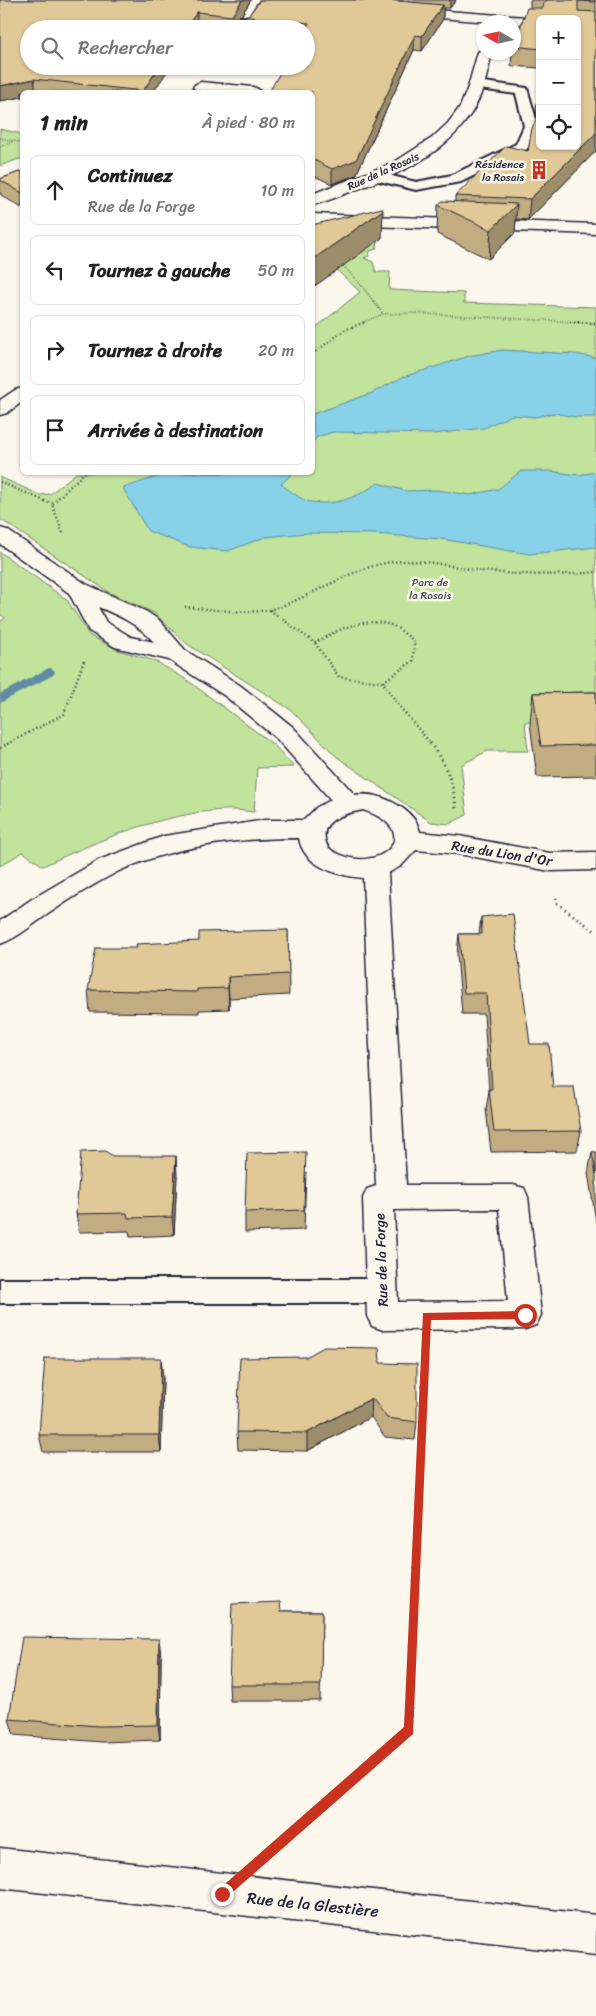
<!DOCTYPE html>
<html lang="fr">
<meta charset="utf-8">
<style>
:root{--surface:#fff;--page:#f6f6f6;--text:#222;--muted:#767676;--line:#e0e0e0}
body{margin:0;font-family:Sriracha,sans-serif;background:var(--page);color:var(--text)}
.controls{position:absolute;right:15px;top:15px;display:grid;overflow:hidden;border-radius:8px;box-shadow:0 1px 4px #0004}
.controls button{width:45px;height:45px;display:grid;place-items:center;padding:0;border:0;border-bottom:1px solid var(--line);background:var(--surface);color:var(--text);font:25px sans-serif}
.compass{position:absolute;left:476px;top:15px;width:45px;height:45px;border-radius:50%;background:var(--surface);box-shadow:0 1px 4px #0004;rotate:279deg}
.stop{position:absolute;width:15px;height:15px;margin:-11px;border:4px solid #c8321e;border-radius:50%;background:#fff}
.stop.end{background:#c8321e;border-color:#fff;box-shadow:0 1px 5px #0008}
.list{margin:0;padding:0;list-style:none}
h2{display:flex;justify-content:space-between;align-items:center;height:65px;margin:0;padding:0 20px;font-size:21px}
h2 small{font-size:16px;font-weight:400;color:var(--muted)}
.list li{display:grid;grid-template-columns:32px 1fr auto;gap:15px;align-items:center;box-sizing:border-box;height:70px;margin:0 10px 10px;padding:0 10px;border:1px solid var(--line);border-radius:8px}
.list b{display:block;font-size:19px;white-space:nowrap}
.list p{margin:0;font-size:16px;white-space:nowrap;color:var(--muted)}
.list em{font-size:16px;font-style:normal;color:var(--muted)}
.icon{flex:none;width:28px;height:28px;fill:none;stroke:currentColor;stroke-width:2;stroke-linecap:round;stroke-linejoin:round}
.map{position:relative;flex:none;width:596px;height:2016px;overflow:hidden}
.search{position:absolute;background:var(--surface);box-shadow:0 1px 4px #0004;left:20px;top:20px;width:295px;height:55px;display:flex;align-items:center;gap:12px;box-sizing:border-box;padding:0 18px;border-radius:28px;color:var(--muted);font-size:19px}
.panel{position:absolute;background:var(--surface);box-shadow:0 1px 4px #0004;left:20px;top:90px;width:295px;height:385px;border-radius:8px}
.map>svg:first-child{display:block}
</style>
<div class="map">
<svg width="596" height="2016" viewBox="0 0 596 2016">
<rect width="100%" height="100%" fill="#fbf7ec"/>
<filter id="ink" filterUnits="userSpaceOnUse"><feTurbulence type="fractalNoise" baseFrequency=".02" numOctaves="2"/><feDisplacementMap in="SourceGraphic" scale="10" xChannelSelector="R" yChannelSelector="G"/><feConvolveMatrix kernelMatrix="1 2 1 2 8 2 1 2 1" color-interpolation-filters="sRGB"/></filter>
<g filter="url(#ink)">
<g fill="#c1e39c" stroke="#72826c">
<path d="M0,129L22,134V160L19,159L0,166Z"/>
<path d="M373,240L378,243L376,249L370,251L369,256L364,258L373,262L376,272H390L389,290L464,293V303L596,307V722H525L528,751H487L461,765L467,815L449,824L431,822L337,757L291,710L187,644L154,613L110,593L0,519V477L40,495L50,494L76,473L312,472L313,330L360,292L320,254Z"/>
<path d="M0,552L67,600L89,635L118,650L155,661L187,680L274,745L294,767L257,768L254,812C244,811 233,809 223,810C160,814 99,840 43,866L23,852L0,866V622L5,618L0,614Z"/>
</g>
<g fill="#88d2e9" stroke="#5f8ca3">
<path d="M502,350L576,354L596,358V417H576L553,413L536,417L512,415L484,428L433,434L333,432L317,437L313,442V414L372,393L403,377L469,356Z"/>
<path d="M521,471H549L578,475L596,472V547L529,554L441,539L374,534L307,533L265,537L228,551L190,547L148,531L123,488L168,473H293L281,484C289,490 302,501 311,502C336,506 358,497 378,483L406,491L437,490L470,495L498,489Z"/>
</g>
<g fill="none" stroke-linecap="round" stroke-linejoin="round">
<path fill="#5f8ca3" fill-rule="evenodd" d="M49,668L53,669L55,672L53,675L0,703V694Z"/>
<g stroke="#22223b" stroke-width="4">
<g id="lane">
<path d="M477,81L527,88L538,126L527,149L461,182L416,190L371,179L369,176L371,173L376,172L416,182L452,175L516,144L524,126L516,94L472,88L470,85L472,82Z"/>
<path d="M0,1279H382L392,1283L396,1291L392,1299L382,1303H0Z"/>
</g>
</g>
<g stroke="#22223b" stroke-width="3">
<g id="street">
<path d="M484,48V52H492C488,71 484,90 475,107C449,153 400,174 352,191C339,196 326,202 312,205V194L393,163L432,138L448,123L460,107L468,87L478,52Z"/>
<path d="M201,82L253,87L258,89L261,92H211L196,90L193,87L196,84Z"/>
<path d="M312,214L596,224V234L312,224Z"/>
<path d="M22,388V402L7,413L0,415V400L15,390Z"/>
<path d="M0,528L7,530L86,584L147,612L159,620L185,650L241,686L293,727L355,795C378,791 415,808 420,832L459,836L550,853L596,852V870L550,871L459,854L416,850L401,866L388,873L406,1185H513L524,1188L528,1197L541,1315L536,1325L525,1329L383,1330L372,1326L367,1316L363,1198L367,1189L376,1186L363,878C338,876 303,866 299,838C238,838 173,846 117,872C94,884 70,899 48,914C33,924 18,938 0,944V921L32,899L99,860L164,836L265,820H304L317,807L331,800L277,739L225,696L169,660L115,647L89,631L69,593L0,544ZM98,607C120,616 138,624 154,642L131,637L106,622ZM363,810C428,831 379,878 333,851C328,848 326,845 325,839C321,818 348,813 363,810ZM499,1209L508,1301L398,1302L394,1210Z"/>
<path d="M0,1848L596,1915V1955L0,1888Z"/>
</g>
</g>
<g stroke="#22223b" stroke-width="3">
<path id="secondary" d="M407,8L540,18L544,19H540V26L514,24V22H490L402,15L400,12L402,9Z"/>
</g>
<g stroke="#22223b" stroke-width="2" stroke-dasharray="0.5 2" stroke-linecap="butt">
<path d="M0,138L22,143"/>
<path d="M0,147L13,141"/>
<path d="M342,264L362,286L383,314"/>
<path d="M362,323L383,314L412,313L593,323"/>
</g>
<g stroke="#22223b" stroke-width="2.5" stroke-dasharray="1 3" stroke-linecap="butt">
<path d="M570,322L596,323"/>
<path d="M312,354L345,330L365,322"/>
<path d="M0,482L52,504"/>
<path d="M63,533L52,504L85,472"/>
<path d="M185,607C209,609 250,615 272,609C314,597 348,568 392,562C422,558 453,567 482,571C520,575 558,576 596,572"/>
<path d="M270,610L315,643L339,677L383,682L400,707L431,744"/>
<path d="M315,643C336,630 365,616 391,625C399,628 407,636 414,641L413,661L383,682"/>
<path d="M7,744L64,714L84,661"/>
</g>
<g stroke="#22223b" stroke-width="3" stroke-dasharray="1 4" stroke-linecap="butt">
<path d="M430,743C446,765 453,781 456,808"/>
<path d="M0,748L9,743"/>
<path d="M556,898L557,903L596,932"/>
</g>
<path stroke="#22223b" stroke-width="4.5" stroke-dasharray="2 5" stroke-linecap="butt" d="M272,1850L409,1730L425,1356"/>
<use href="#lane" fill="#fbf7ec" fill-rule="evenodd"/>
<use href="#street" fill="#fbf7ec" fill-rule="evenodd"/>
<use href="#secondary" fill="#fbf7ec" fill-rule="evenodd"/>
</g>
<g fill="#c2ad82" stroke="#22223b">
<path d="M0,0H251L241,16L249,15L259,0H456L450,8H443V19L422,51L414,50L356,175L332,184L312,175V92L306,29H240L239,19L234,29H218L197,27L153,92H22V97L0,101Z"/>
<path d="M530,0H596V151L528,220L516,219L515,233L489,259L437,234L438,205L455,202V196L528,151L537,116L536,111L540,79V146H577L540,19V68L511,66L512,52H514V44L530,8Z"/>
<path d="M22,171V208L1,195L0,191V179Z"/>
<path d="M596,692V776L537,777L530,723L533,693Z"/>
<path d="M481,917L530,1044L553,1087L581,1131L577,1151L491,1152L486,1109L489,1091L484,1014H462L457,954L459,934H479Z"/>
<path d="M288,930L289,995L229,998V1009L199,1010V1013L90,1012L88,990L199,941Z"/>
<path d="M592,1152H596V1221L588,1173Z"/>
<path d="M306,1172L304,1230L245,1232V1212Z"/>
<path d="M177,1175L174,1235L130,1237L129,1231L79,1232L76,1214Z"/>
<path d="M380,1363L417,1422L415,1440L385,1437L371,1417L307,1451L238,1450L237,1432Z"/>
<path d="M163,1377L161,1452H43L39,1435Z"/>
<path d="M281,1611H322L320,1701H230L229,1685Z"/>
<path d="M161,1656L160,1740L102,1742L14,1735L9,1719Z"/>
</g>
<g fill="#9e8d6a" stroke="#22223b">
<path d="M242,0H251L241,16H239V19L234,29H233L232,16Z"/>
<path d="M450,0H456L450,8Z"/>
<path d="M443,5V19L422,51V36Z"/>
<path d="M197,12V27L196,29H185Z"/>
<path d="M415,35L414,50L356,175L332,184V169Z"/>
<path d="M160,66H171L153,92H143V91Z"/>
<path d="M34,79L36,92H22V97L0,101V86Z"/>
<path d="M596,133V151L528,220L530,199Z"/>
<path d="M517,204L515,233L489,259L491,230Z"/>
<path d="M383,210L382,238L312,288V260Z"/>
<path d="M228,977L229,998V1009L228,988Z"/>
<path d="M176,1156L177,1175L174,1235L172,1217Z"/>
<path d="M161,1358L163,1377L161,1452L159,1435Z"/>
<path d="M372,1398L371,1417L307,1451V1433Z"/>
<path d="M159,1639L161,1656L160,1740L158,1725Z"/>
</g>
<g fill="#e1c997" stroke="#22223b">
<path d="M0,0H242L232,16L197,12L185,29H29V66H160L143,91L34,79L0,86Z"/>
<path d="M260,0H388L443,5L422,36L415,35L356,160L332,169L312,159V92H269L284,66H306V29L309,23L239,16L249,15Z"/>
<path d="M548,0H596V2L578,1V11L596,12V133L530,199L455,196L506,146L528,151L532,128L540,111V146H577V19H540V49L514,46V44L527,8H543L544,2Z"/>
<path d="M540,79V100L538,91Z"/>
<path d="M22,171V193L0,180V179Z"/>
<path d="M442,201L517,204L491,230L438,205Z"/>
<path d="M382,208L383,210L312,260V225Z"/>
<path d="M596,692V745L541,746L533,693Z"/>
<path d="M513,914L530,1044H549L553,1087H574L581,1131L494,1132L489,1089H492L486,993H464L459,934H482L481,917Z"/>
<path d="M288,930L289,974L228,977V988L197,989V992L88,990L96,948H137L136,944L199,941V932Z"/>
<path d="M105,1151L113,1156H176L172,1217L128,1218L127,1213L76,1214L81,1152Z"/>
<path d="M306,1152L304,1210L245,1212L247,1153Z"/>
<path d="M592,1152H596V1174Z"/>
<path d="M324,1347L379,1348L380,1363L417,1364V1422L387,1418L372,1398L307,1433L237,1432L240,1358L306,1357Z"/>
<path d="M45,1358H161L159,1435H39Z"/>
<path d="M280,1602L281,1611H322L321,1685H229L232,1604Z"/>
<path d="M22,1637L159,1639L158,1725L98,1726L9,1719Z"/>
</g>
</g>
<path fill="#c8321e" d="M525,1311L529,1315L525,1319L431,1320L413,1734L226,1898L222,1899L218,1898L216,1894L218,1890L404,1727L423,1313Z"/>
<defs>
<g id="building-bare" transform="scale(1.5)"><path d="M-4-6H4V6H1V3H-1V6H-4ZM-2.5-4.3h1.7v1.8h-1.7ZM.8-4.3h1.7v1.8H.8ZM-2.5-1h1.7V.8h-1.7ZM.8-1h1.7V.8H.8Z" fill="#c8321e" stroke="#fbf7ec" stroke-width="2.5" paint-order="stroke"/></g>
</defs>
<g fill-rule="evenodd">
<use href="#building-bare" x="539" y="170"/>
</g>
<g text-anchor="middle" stroke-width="5" stroke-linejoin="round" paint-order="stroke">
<g font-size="11" fill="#22223b" stroke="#fbf7ec" text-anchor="end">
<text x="524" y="168">Résidence<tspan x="524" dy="13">la Rosais</tspan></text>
</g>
<g font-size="11" fill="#22223b" stroke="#fbf7ec">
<text transform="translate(383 171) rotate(-24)" y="4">Rue de la Rosais</text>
</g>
<g font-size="11" fill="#4a5253" stroke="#fbf7ec">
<text x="430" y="586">Parc de<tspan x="430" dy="13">la Rosais</tspan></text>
</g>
<g font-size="14" fill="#22223b" stroke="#fbf7ec">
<text transform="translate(502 853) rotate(9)" y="5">Rue du Lion d'Or</text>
<text transform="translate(381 1260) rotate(-92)" y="5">Rue de la Forge</text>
</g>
<g font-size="16" fill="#22223b" stroke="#fbf7ec">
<text transform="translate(313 1904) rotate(6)" y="6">Rue de la Glestière</text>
</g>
</g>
</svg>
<div class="controls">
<button>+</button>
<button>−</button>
<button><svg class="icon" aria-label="locate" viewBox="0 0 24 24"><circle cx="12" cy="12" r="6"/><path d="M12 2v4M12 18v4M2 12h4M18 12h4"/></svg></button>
</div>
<svg class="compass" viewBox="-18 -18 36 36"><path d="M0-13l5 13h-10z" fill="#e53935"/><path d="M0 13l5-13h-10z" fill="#767676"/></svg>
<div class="stop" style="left:525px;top:1315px"></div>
<div class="stop end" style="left:222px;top:1894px"></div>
<div class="search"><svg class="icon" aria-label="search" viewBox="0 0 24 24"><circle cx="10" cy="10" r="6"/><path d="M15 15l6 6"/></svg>Rechercher</div>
<section class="panel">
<h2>1 min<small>À pied · 80 m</small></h2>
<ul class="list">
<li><svg class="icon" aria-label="ahead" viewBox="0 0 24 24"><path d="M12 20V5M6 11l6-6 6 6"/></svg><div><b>Continuez</b><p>Rue de la Forge</p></div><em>10 m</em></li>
<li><svg class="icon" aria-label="left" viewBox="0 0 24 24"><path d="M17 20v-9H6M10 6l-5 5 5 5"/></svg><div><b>Tournez à gauche</b></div><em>50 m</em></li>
<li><svg class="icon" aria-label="right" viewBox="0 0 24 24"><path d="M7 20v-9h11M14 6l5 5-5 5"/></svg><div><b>Tournez à droite</b></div><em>20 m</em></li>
<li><svg class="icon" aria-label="arrive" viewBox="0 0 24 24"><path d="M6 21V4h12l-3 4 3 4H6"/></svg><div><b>Arrivée à destination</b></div></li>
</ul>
</section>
</div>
